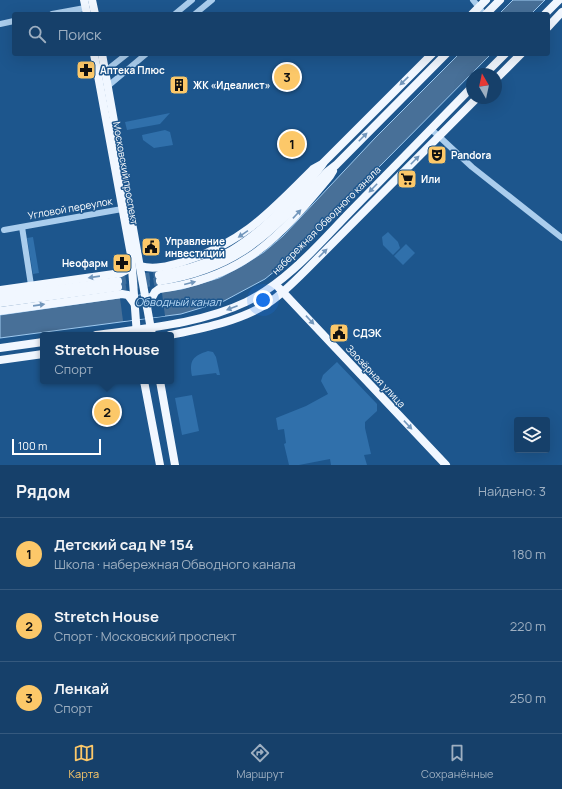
<!DOCTYPE html>
<html lang="ru">
<meta charset="utf-8">
<style>
:root{--surface:#16406a;--page:#1f4770;--text:#f1f3f6;--muted:#9eafc1;--line:#35597e;--accent:#fcc869}
body{margin:0;font-family:Manrope,sans-serif;background:var(--page);color:var(--text)}
.controls{position:absolute;right:12px;bottom:12px;display:grid;overflow:hidden;border-radius:4px;box-shadow:0 4px 16px #0002}
.controls button{width:36px;height:36px;display:grid;place-items:center;padding:0;border:0;border-bottom:1px solid var(--line);background:var(--surface);color:var(--text);font:20px sans-serif}
.compass{position:absolute;left:466px;top:68px;width:36px;height:36px;border-radius:50%;background:var(--surface);box-shadow:0 4px 16px #0002;rotate:351deg}
.scale{position:absolute;left:12px;bottom:10px;width:89px;box-sizing:border-box;padding-left:4px;border:2px solid #fff;border-top:0;font-size:11px;line-height:14px;white-space:nowrap;color:#fff;-webkit-text-stroke:3px #1d568d;paint-order:stroke}
.you{position:absolute;left:263px;top:300px;width:14px;height:14px;margin:-10px;border:3px solid #fff;border-radius:50%;background:#1a73e8;box-shadow:0 0 0 6px #1a73e833}
.badge{display:grid;place-items:center;width:26px;height:26px;border-radius:50%;background:var(--accent);color:#111;font-size:13px;font-weight:700}
.pin{position:absolute;translate:-50% -50%;border:2px solid #fff;box-shadow:0 1px 4px #0006}
.popup{position:absolute;left:40px;top:332px;width:134px;height:52px;box-sizing:border-box;display:grid;place-content:center;border-radius:4px;background:var(--surface);filter:drop-shadow(0 1px 3px #0005);font-size:13px;white-space:nowrap;color:var(--muted)}
.popup b{font-size:15px;color:var(--text)}
.popup::after{content:'';position:absolute;left:50%;top:100%;margin-left:-8px;border:8px solid transparent;border-top-color:var(--surface)}
.list{margin:0;padding:0;list-style:none}
h2{display:flex;justify-content:space-between;align-items:center;height:52px;margin:0;padding:0 16px;font-size:17px}
h2 small{font-size:13px;font-weight:400;color:var(--muted)}
.list li{display:grid;grid-template-columns:26px 1fr auto;gap:12px;align-items:center;box-sizing:border-box;height:72px;padding:0 16px;border-top:1px solid var(--line)}
.list b{display:block;font-size:15px;white-space:nowrap}
.list p{margin:0;font-size:13px;white-space:nowrap;color:var(--muted)}
.list em{font-size:13px;font-style:normal;color:var(--muted)}
.icon{flex:none;width:22px;height:22px;fill:none;stroke:currentColor;stroke-width:2;stroke-linecap:round;stroke-linejoin:round}
.map{position:relative;flex:none;width:562px;height:465px;overflow:hidden}
.search{position:absolute;background:var(--surface);box-shadow:0 4px 16px #0002;left:12px;right:12px;top:12px;height:44px;display:flex;align-items:center;gap:10px;box-sizing:border-box;padding:0 14px;border-radius:4px;color:var(--muted);font-size:15px}
.sheet{height:268px;background:var(--surface)}
nav{display:flex;justify-content:space-around;align-items:center;box-sizing:border-box;height:56px;border-top:1px solid var(--line);background:var(--surface);font-size:11px;color:var(--muted)}
nav a{display:grid;justify-items:center;gap:2px}
nav .on{color:var(--accent)}
.map>svg:first-child{display:block}
</style>
<div class="map">
<svg width="562" height="465" viewBox="0 0 562 465">
<rect width="100%" height="100%" fill="#1d568d"/>
<g fill="#3070ab">
<path d="M170,113L160,124L127,130L125,122Z"/>
<path d="M165,130L170,132L173,145L154,148L143,140L142,135Z"/>
<path d="M388,232L398,242L400,248L393,255L383,245L382,237Z"/>
<path d="M33,237L39,273L33,274L27,238Z"/>
<path d="M406,244L415,253L403,265L394,256Z"/>
<path d="M208,351L213,352L216,357L220,375H217L216,373L192,376C189,360 193,356 208,351Z"/>
<path d="M337,362L377,404V411L365,422V428L371,454L364,455L367,465H331L330,459L299,465H289L284,444L286,443L284,429L278,430L276,418L306,406L328,394L321,381L323,375Z"/>
<path d="M192,395L199,431L182,435L175,398Z"/>
</g>
<g fill="#487098" stroke="#9ec9ef">
<path d="M513,0H545L531,14H499Z"/>
<path d="M459,54H491L378,168L302,249L265,279L224,301L181,314L0,338V315L182,289L219,278L242,266L264,252L283,236L375,138Z"/>
</g>
<path fill="#1d568d" d="M162,293L165,316L123,321L120,298Z"/>
<g fill="none" stroke-linecap="round" stroke-linejoin="round">
<g stroke="#3f6f9e" stroke-width="8" stroke-dasharray="8 4" stroke-linecap="butt">
<path d="M118,281L159,275"/>
<path d="M118,287L160,281"/>
</g>
<g stroke="#aacded" stroke-width="6">
<path d="M473,0L484,14"/>
<path d="M52,14L85,8"/>
<path d="M175,14L192,0"/>
<path d="M195,14L212,0"/>
<path d="M0,24L14,21"/>
<path d="M103,73L127,54"/>
<path d="M108,86L146,54"/>
<path d="M431,129L472,167L562,238"/>
<path d="M22,227L31,285"/>
<path d="M4,230L122,209"/>
</g>
<g stroke="#f1f7ff" stroke-width="8">
<path d="M84,0L87,14"/>
<path d="M92,0L95,14"/>
<path d="M472,14L486,0"/>
<path d="M486,14L500,0"/>
<path d="M545,14L559,0"/>
<path d="M548,27L562,12"/>
<path d="M94,54L131,255L137,335"/>
<path d="M102,54L152,335"/>
<path d="M485,74L505,54"/>
<path d="M496,79L521,54"/>
<path d="M140,266C154,270 169,266 182,262C242,244 271,211 313,169L322,164"/>
<path d="M159,275C219,264 249,245 290,201C302,189 314,177 324,162L432,54"/>
<path d="M160,281C242,268 273,230 327,172L336,165L446,54"/>
<path d="M279,288L446,465"/>
<path d="M0,290L121,273L131,268"/>
<path d="M0,297L118,281"/>
<path d="M0,303L118,287"/>
<path d="M147,307L155,292L159,289C243,278 279,238 330,176L333,171"/>
<path d="M0,311L122,294L128,295L134,303"/>
<path d="M96,335C146,328 200,324 246,302C286,283 319,244 349,213C390,171 431,129 472,87"/>
<path d="M170,335C204,328 241,321 270,302C283,293 294,282 305,271L477,98"/>
<path d="M0,348L43,342"/>
<path d="M0,360L43,354"/>
<path d="M144,381L160,465"/>
<path d="M160,381L175,465"/>
</g>
</g>
<defs><path id="oneway-solid" d="M-6-.8H1V-3.2L6.5 0L1 3.2V.8H-6Z"/></defs>
<g fill="#7296bb">
<use href="#oneway-solid" transform="translate(404 81) rotate(136)"/>
<use href="#oneway-solid" transform="translate(363 137) rotate(-45)"/>
<use href="#oneway-solid" transform="translate(415 160) rotate(-45)"/>
<use href="#oneway-solid" transform="translate(373 188) rotate(134)"/>
<use href="#oneway-solid" transform="translate(297 214) rotate(-47)"/>
<use href="#oneway-solid" transform="translate(243 234) rotate(146)"/>
<use href="#oneway-solid" transform="translate(323 253) rotate(-45)"/>
<use href="#oneway-solid" transform="translate(94 277) rotate(172)"/>
<use href="#oneway-solid" transform="translate(190 283) rotate(-14)"/>
<use href="#oneway-solid" transform="translate(39 305) rotate(-8)"/>
<use href="#oneway-solid" transform="translate(232 308) rotate(159)"/>
<use href="#oneway-solid" transform="translate(310 320) rotate(47)"/>
<use href="#oneway-solid" transform="translate(408 425) rotate(47)"/>
</g>
<defs>
<g id="pharmacy-square" transform="scale(1)"><rect x="-9" y="-9" width="18" height="18" rx="4" fill="#fcc869" stroke="#1d568d"/><path d="M-2-6h4v4h4v4h-4v4h-4v-4h-4v-4h4Z" fill="#111"/></g>
<g id="building-square" transform="scale(1)"><rect x="-9" y="-9" width="18" height="18" rx="4" fill="#fcc869" stroke="#1d568d"/><path d="M-4-6H4V6H1V3H-1V6H-4ZM-2.5-4.3h1.7v1.8h-1.7ZM.8-4.3h1.7v1.8H.8ZM-2.5-1h1.7V.8h-1.7ZM.8-1h1.7V.8H.8Z" fill="#111"/></g>
<g id="theatre-square" transform="scale(1)"><rect x="-9" y="-9" width="18" height="18" rx="4" fill="#fcc869" stroke="#1d568d"/><path d="M-5-5.5Q0-4 5-5.5V0Q5 5 0 6Q-5 5-5 0ZM-3.3-2.5H-1v1.5H-3.3ZM1-2.5H3.3v1.5H1ZM-2.8 1Q0 5.5 2.8 1Z" fill="#111"/></g>
<g id="supermarket-square" transform="scale(1)"><rect x="-9" y="-9" width="18" height="18" rx="4" fill="#fcc869" stroke="#1d568d"/><path d="M-6-5.5h2.5l.6 2H6L4.5 2H-2.5L-4.4-4H-6ZM-1.5 3.2a1.3 1.3 0 1 0 .1 0ZM3 3.2a1.3 1.3 0 1 0 .1 0Z" fill="#111"/></g>
<g id="civic-square" transform="scale(1)"><rect x="-9" y="-9" width="18" height="18" rx="4" fill="#fcc869" stroke="#1d568d"/><path d="M-.6-6.5H3V-4.5H.6V-3L4-1V1h2V6H-6V1h2V-1L-.6-3ZM-1.2 2.5V6h2.4V2.5Z" fill="#111"/></g>
</defs>
<g fill-rule="evenodd">
<use href="#pharmacy-square" x="86" y="70"/>
<use href="#building-square" x="179" y="85"/>
<use href="#theatre-square" x="437" y="155"/>
<use href="#supermarket-square" x="407" y="179"/>
<use href="#civic-square" x="151" y="247"/>
<use href="#pharmacy-square" x="122" y="263"/>
<use href="#civic-square" x="339" y="333"/>
</g>
<g text-anchor="middle" stroke-width="3" stroke-linejoin="round" paint-order="stroke">
<g font-size="10" font-weight="bold" fill="#fff" stroke="#1d568d" text-anchor="start">
<text x="100" y="74">Аптека Плюс</text>
<text x="193" y="89">ЖК «Идеалист»</text>
<text x="451" y="159">Pandora</text>
<text x="421" y="183">Или</text>
<text x="165" y="245">Управление<tspan x="165" dy="12">инвестиций</tspan></text>
<text x="108" y="267" text-anchor="end">Неофарм</text>
<text x="353" y="337">СДЭК</text>
</g>
<g font-size="10" fill="#fff" stroke="#1d568d">
<text transform="translate(126 173) rotate(80)" y="4">Московский проспект</text>
<text transform="translate(70 208) rotate(-10)" y="4">Угловой переулок</text>
<text transform="translate(326 220) rotate(-45)" y="4">набережная Обводного канала</text>
<text transform="translate(376 376) rotate(47)" y="4">Заозёрная улица</text>
</g>
<g font-size="11" font-style="italic" fill="#b6d7f4" stroke="#1d568d">
<text x="178" y="306">Обводный канал</text>
</g>
</g>
</svg>
<div class="controls">
<button><svg class="icon" aria-label="layers" viewBox="0 0 24 24"><path d="M12 4l9 5-9 5-9-5zM3 14l9 5 9-5"/></svg></button>
</div>
<svg class="compass" viewBox="-18 -18 36 36"><path d="M0-13l5 13h-10z" fill="#e53935"/><path d="M0 13l5-13h-10z" fill="#9eafc1"/></svg>
<div class="scale">100 m</div>
<div class="you"></div>
<div class="pin badge" style="left:292px;top:144px">1</div>
<div class="pin badge" style="left:107px;top:412px">2</div>
<div class="popup"><b>Stretch House</b>Спорт</div>
<div class="pin badge" style="left:287px;top:77px">3</div>
<div class="search"><svg class="icon" aria-label="search" viewBox="0 0 24 24"><circle cx="10" cy="10" r="6"/><path d="M15 15l6 6"/></svg>Поиск</div>
</div>
<section class="sheet">
<h2>Рядом<small>Найдено: 3</small></h2>
<ul class="list">
<li><span class="badge">1</span><div><b>Детский сад № 154</b><p>Школа · набережная Обводного канала</p></div><em>180 m</em></li>
<li><span class="badge">2</span><div><b>Stretch House</b><p>Спорт · Московский проспект</p></div><em>220 m</em></li>
<li><span class="badge">3</span><div><b>Ленкай</b><p>Спорт</p></div><em>250 m</em></li>
</ul>
</section>
<nav>
<a class="on"><svg class="icon" aria-label="map" viewBox="0 0 24 24"><path d="M3 6l6-2 6 2 6-2v14l-6 2-6-2-6 2zM9 4v14M15 6v14"/></svg>Карта</a>
<a><svg class="icon" aria-label="directions" viewBox="0 0 24 24"><path d="M12 3l9 9-9 9-9-9zM9 14v-3h6M13 9l2 2-2 2"/></svg>Маршрут</a>
<a><svg class="icon" aria-label="saved" viewBox="0 0 24 24"><path d="M7 4h10v16l-5-4-5 4z"/></svg>Сохранённые</a>
</nav>
